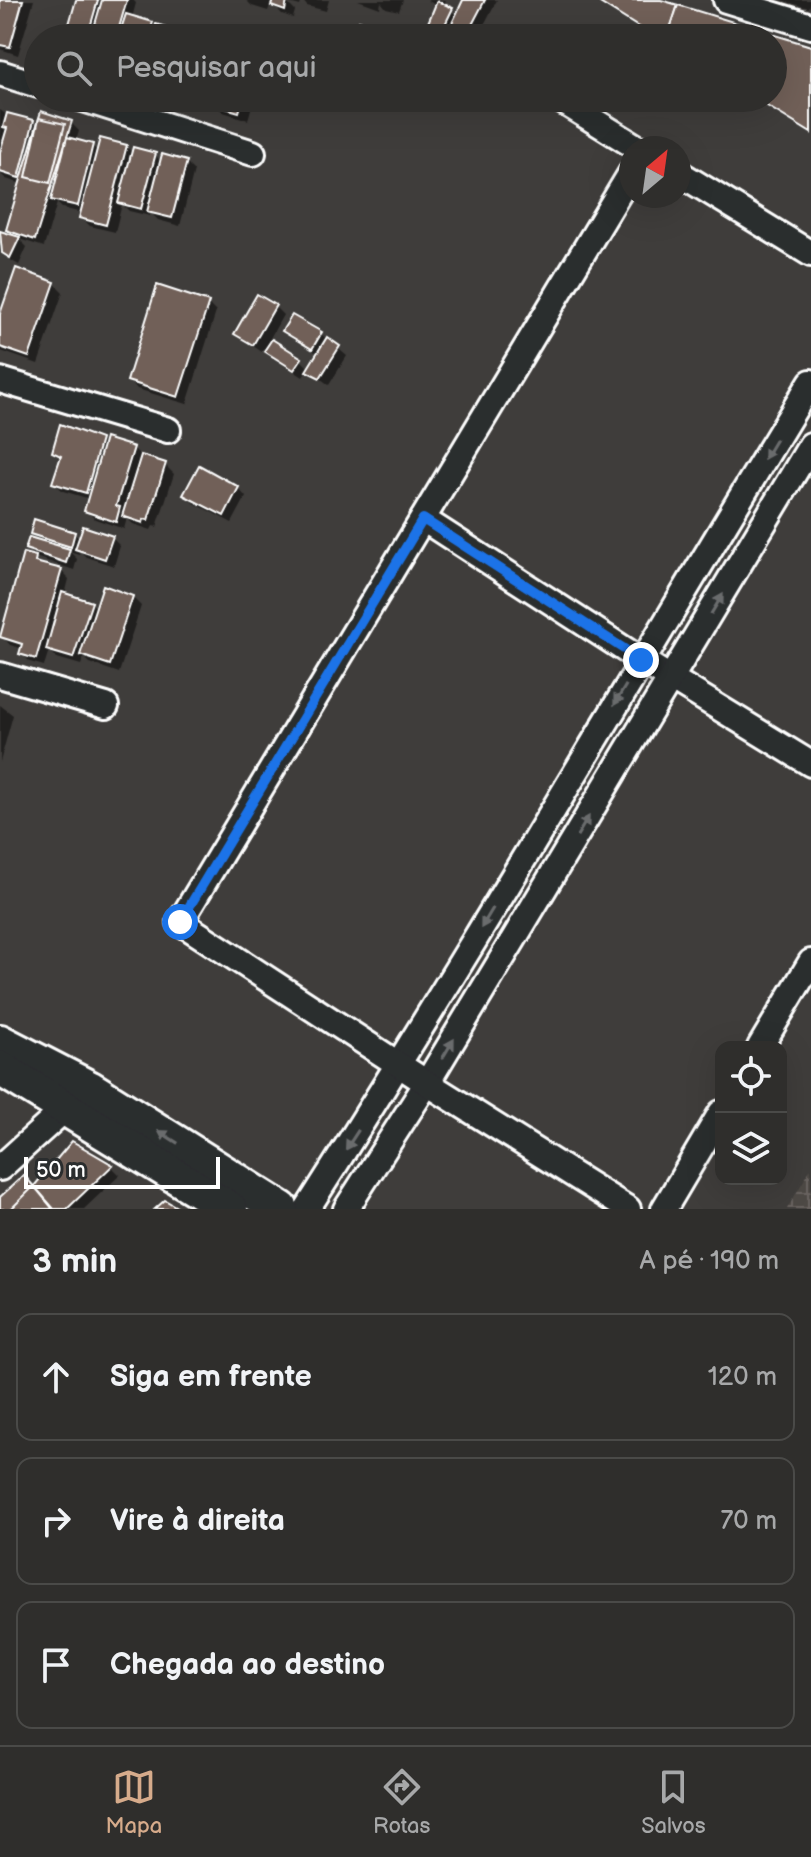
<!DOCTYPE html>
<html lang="pt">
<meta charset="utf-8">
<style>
:root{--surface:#2f2e2c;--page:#373634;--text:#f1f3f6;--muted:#a7a8a9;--line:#4a4a48;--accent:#d6ab8b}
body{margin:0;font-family:"Balsamiq Sans",sans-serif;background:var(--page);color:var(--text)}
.controls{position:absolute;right:24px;bottom:24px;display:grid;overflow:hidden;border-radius:16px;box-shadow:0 8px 32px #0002}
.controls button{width:72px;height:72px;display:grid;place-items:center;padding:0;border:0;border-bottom:2px solid var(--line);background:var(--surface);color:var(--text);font:40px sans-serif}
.compass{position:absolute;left:619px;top:136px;width:72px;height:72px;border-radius:50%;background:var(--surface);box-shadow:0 8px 32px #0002;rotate:29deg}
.scale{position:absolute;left:24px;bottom:20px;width:196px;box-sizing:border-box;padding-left:8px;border:4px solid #fff;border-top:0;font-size:22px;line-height:28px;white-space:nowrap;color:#fff;-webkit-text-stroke:6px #2a2d2e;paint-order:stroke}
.stop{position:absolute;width:24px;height:24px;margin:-18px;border:6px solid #1a73e8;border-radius:50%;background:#fff}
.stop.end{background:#1a73e8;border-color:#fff;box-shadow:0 2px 8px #0008}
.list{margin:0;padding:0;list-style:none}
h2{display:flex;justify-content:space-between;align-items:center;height:104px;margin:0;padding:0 32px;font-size:34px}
h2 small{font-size:26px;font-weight:400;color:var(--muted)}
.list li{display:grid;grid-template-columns:52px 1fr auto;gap:24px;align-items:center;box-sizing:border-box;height:128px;margin:0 16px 16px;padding:0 16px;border:2px solid var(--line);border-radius:16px}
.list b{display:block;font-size:30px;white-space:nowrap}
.list em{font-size:26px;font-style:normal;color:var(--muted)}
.icon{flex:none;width:44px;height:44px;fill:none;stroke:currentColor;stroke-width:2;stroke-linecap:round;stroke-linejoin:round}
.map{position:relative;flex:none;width:811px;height:1209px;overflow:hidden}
.search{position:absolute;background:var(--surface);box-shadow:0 8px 32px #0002;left:24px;right:24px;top:24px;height:88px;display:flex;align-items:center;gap:20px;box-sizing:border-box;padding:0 28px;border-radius:44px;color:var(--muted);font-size:30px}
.sheet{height:536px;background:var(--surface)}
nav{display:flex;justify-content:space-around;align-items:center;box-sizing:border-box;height:112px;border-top:2px solid var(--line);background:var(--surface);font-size:22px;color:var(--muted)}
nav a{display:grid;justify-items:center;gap:4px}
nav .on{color:var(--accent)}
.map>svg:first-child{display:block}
</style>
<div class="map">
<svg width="811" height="1209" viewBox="0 0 811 1209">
<defs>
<pattern id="industrial-grid" width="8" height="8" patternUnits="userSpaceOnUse" patternTransform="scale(2)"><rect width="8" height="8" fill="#4e4844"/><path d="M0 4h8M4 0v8" fill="none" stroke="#696360"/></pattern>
</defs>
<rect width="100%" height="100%" fill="#3f3d3b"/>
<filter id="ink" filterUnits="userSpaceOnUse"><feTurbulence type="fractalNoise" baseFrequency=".0125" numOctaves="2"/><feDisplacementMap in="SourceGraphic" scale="16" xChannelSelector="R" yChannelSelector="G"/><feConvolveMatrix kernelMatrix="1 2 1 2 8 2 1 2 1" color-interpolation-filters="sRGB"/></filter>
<g filter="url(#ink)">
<path fill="url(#industrial-grid)" d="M811,1168V1209H787Z"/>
<g fill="#0007">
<path d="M0,0H34L18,55L0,49Z"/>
<path d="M78,0H133L136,3L132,18L152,24L156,28L181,34L186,38H68Z"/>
<path d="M246,0L284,1L282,0H329L326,11L307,6L302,0L300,6L286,2L295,11L293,18L282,14L271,3L268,11L252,6Z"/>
<path d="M358,0H403L399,11L386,8L381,2L380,8Z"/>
<path d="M427,0H446L443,6L458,16L464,2L461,0H497L477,38H436L428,30L437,6Z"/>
<path d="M780,0H811V2L809,8Z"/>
<path d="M179,98H203L201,105Z"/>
<path d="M216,98H254L248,120L223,112L214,104Z"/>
<path d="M0,110L7,115L33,122L39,127L71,123L79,131L76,141L92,146L98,152L126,146L133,154L155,155L162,162L186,163L194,171L180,226L158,220L150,212V216L129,211L122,204L115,232L90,226L81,217L82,213L62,208L57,203L44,247L19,239L27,247L19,265L12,261L0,252V233L17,238L8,230L22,184L6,179L0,173Z"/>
<path d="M54,283L63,292L38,364L1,351L0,320Z"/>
<path d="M208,304L216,312L187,404L137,389L129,380Z"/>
<path d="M275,307L283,315L269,340L300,359L310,369L319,354L293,339L284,331L321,334L347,356L329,385L308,369L303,377L275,359L264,348L262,352L236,334Z"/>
<path d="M100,440L105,446L133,448L143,458L165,465L174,474L157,527L153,526L151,530L133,524L127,518L124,529L95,519L86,511L90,499L63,491L54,483L62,459L54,451Z"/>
<path d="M238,488L246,497L232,523L194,503L186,494Z"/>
<path d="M32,534H74L80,539L112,538L120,546L114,566L86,557L80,551L79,554L69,551L77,559L74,570L35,557L27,549L41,542Z"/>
<path d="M35,558L43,566L61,571L69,579L65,595L91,603L97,609L132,597L141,606L119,673L90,663L84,657L81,665L57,658L49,650L44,666L30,662L22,654L23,649L10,645L2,636Z"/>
<path d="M0,705L13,715L0,762Z"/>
<path d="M73,1144L112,1167L120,1175L84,1209H0V1200L34,1188Z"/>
</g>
<g fill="#716159" stroke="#fff" stroke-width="2">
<path d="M0,0H23L10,47L0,45Z"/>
<path d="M76,0H98L87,38H65Z"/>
<path d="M102,0H127L116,38H91Z"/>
<path d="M273,0L287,1L285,11L271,6Z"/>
<path d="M463,0H485L465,38H452L446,36Z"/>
<path d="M601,0H661L678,5L667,38H656L600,3Z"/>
<path d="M437,1L453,8L440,35L425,30Z"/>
<path d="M678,5L811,46V133L754,98H773V38H667Z"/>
<path d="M126,14L153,22L148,38H118Z"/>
<path d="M359,20L392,30L390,38H353Z"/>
<path d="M156,24L183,32L181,38H152Z"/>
<path d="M214,98H243L239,112L212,104Z"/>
<path d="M41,111L72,121L35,240L6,230Z"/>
<path d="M7,113L34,120L19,178L0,172V152L7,128L3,127Z"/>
<path d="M39,118L65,124L50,183L26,177Z"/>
<path d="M67,137L93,144L78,206L51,200Z"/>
<path d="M100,138L127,145L106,225L79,218Z"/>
<path d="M133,147L156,153L141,209L118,203Z"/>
<path d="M162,154L187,161L172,218L147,212Z"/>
<path d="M0,231L20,237L10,258L2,253Z"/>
<path d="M16,268L55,282L29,357L0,347V314Z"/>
<path d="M157,285L209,302L178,397L127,381Z"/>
<path d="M257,294L276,305L253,345L234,334Z"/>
<path d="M292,315L322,332L312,349L282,331Z"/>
<path d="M327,337L340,346L320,378L306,371Z"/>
<path d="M272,339L302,358L294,370L264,351Z"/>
<path d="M60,424L101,439L86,493L52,483L61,456L52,452Z"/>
<path d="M105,438L134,447L116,506L120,507L116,522L84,511Z"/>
<path d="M141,455L166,463L148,520L144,519L143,523L122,516Z"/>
<path d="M199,465L239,487L224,516L183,495Z"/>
<path d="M34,519L75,532L71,547L30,534Z"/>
<path d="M83,526L113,536L105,559L75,549Z"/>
<path d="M29,537L70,549L66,563L25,549Z"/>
<path d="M23,553L36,556L35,562L62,569L36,659L19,654L22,644L0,637Z"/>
<path d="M103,585L133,596L110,665L80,655Z"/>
<path d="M62,592L92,602L73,658L46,650Z"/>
<path d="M72,1141L113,1165L67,1209H54L34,1186Z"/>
<path d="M24,1175L53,1209H0V1197Z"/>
<path d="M34,1186L53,1209H11Z"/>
<path d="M165,1200L180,1209H155Z"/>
</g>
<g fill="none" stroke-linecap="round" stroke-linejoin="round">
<g stroke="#fff" stroke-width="30">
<g id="minor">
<path d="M726,0L811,26"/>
<path d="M0,73L38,85"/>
<path d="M80,98L253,153"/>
<path d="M559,99L638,148"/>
<path d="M679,173L811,254"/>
<path d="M0,380L168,430"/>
<path d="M423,519L641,660L811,764"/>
<path d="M0,675L106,706"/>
<path d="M760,1047L811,962"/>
<path d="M0,1168L75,1100"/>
<path d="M307,1209C481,937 643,657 811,382"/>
<path d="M346,1209L427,1083L811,445"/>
<path d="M628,1209L427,1083L180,922L631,173"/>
<path d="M664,1209L721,1113"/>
</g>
</g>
<g stroke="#fff" stroke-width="40">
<g id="secondary">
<path d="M0,1042L89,1088L281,1209"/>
<path d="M0,1068L230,1209"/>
</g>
</g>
<use href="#minor" stroke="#2a2d2e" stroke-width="24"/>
<use href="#secondary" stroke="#2a2d2e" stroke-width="34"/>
</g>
<defs><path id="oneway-solid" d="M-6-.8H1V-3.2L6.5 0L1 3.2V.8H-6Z" transform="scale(2)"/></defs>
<g fill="#6a6c6d">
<use href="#oneway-solid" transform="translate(770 449) rotate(121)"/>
<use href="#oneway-solid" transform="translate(717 604) rotate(-59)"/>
<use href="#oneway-solid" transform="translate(620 695) rotate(121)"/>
<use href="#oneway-solid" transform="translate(583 826) rotate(-59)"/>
<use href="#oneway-solid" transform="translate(487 918) rotate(121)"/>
<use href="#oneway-solid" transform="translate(448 1049) rotate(-59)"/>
<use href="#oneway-solid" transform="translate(168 1137) rotate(-148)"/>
<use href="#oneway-solid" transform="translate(352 1140) rotate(123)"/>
</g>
</g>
<g fill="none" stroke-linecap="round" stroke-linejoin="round" filter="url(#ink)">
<path stroke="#1a73e8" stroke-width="10" d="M180,922L423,519L641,660"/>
</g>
</svg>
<div class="controls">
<button><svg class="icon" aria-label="locate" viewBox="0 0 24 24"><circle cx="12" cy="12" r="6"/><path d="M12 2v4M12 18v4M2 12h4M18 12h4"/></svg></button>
<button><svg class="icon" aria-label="layers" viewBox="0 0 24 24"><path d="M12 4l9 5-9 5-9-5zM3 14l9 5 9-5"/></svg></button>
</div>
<svg class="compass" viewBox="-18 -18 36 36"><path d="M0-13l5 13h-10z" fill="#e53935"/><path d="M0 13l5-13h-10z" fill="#a7a8a9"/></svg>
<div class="scale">50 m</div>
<div class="stop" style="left:180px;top:922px"></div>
<div class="stop end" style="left:641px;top:660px"></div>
<div class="search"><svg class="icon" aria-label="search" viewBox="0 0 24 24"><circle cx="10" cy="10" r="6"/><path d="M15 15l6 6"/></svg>Pesquisar aqui</div>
</div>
<section class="sheet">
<h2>3 min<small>A pé · 190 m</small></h2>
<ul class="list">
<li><svg class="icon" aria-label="ahead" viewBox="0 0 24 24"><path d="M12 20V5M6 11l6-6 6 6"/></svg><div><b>Siga em frente</b></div><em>120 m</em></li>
<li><svg class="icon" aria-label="right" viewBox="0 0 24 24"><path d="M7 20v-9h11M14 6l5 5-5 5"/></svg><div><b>Vire à direita</b></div><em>70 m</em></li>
<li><svg class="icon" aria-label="arrive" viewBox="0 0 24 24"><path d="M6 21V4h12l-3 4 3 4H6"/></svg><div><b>Chegada ao destino</b></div></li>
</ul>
</section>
<nav>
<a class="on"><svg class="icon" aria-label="map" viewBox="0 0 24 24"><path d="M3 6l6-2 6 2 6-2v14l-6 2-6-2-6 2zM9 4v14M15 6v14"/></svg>Mapa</a>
<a><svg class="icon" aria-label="directions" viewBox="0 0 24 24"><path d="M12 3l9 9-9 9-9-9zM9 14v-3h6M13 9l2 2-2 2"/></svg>Rotas</a>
<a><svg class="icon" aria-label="saved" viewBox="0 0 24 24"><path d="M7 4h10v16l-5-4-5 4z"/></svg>Salvos</a>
</nav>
